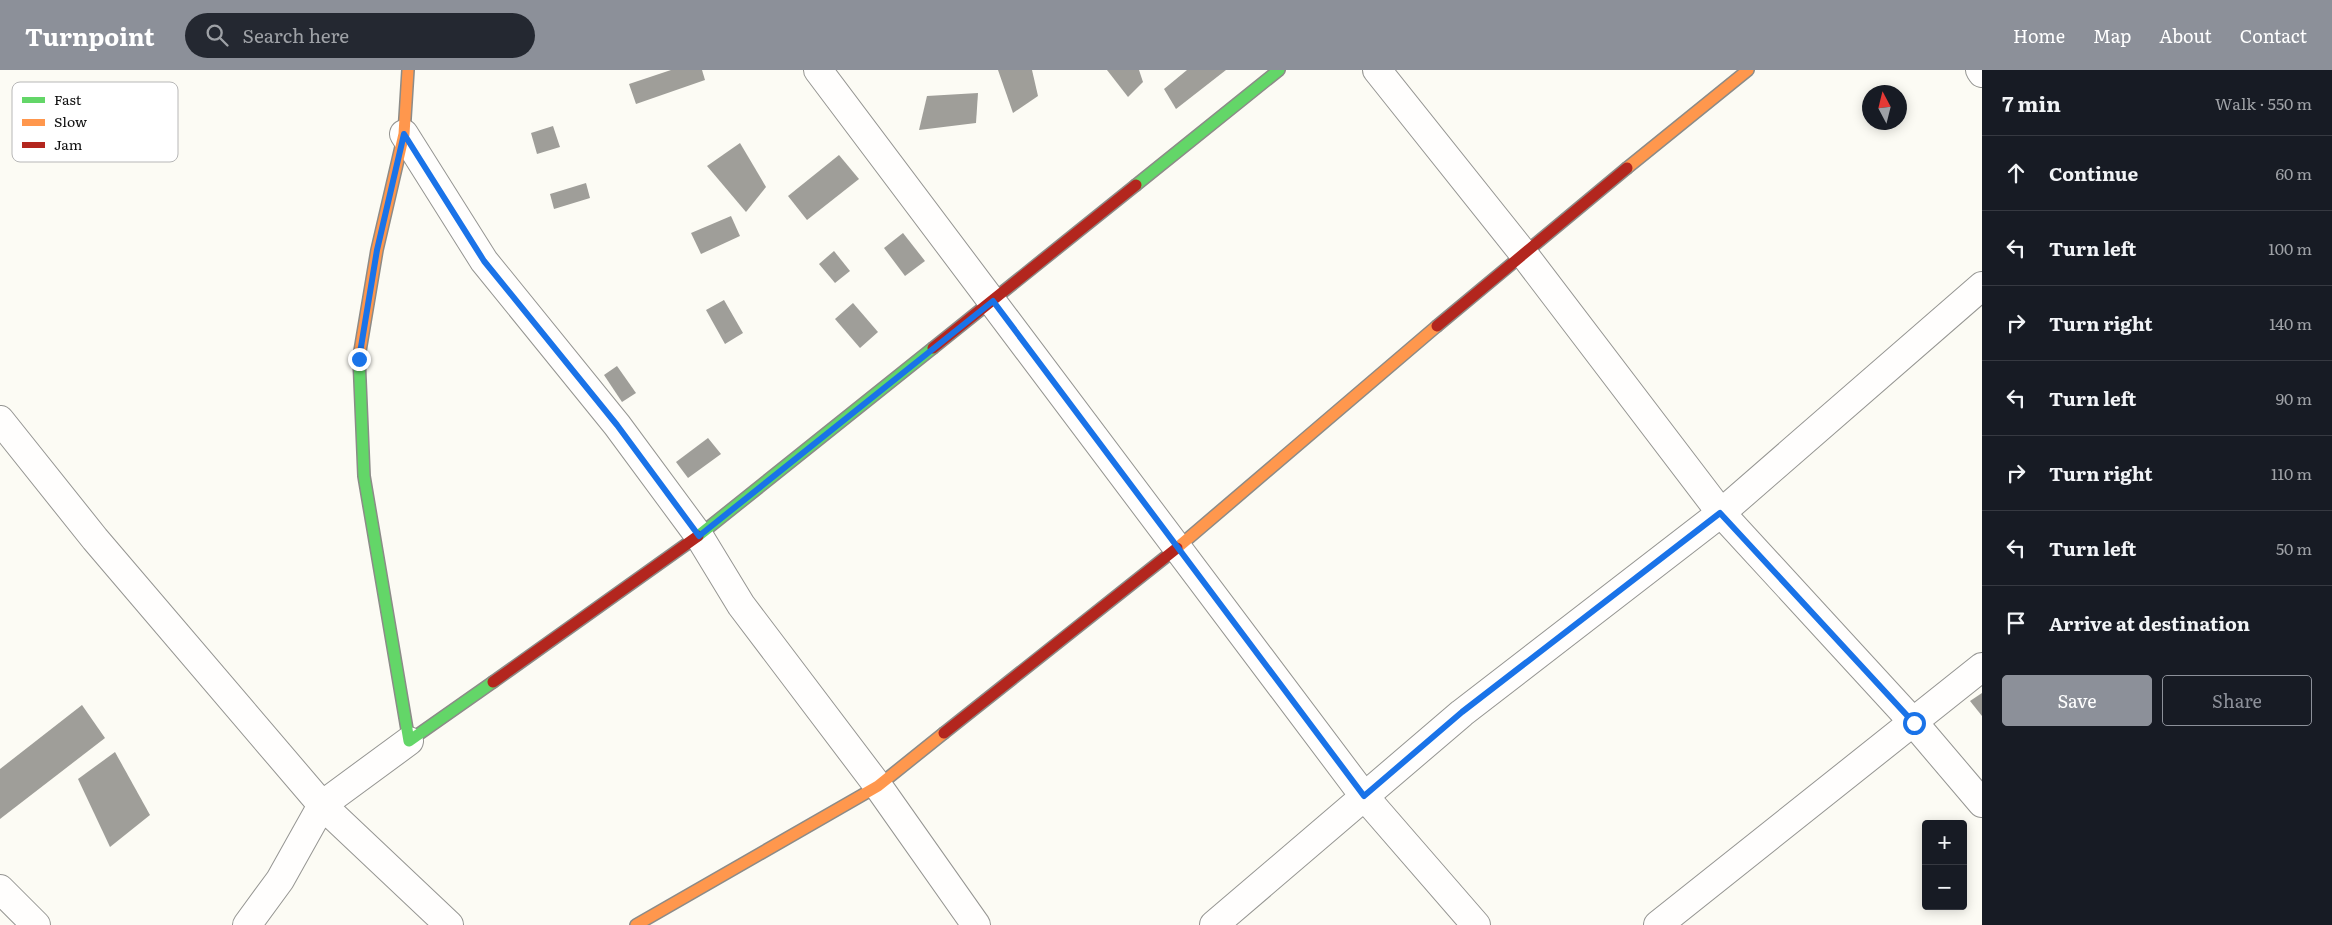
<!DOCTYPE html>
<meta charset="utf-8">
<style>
:root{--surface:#171b24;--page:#242831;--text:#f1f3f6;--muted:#9ea1a6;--line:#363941;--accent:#8c9099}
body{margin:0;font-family:Literata,serif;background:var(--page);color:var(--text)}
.controls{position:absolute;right:15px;bottom:15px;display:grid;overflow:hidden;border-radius:5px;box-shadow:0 2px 12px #0003}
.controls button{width:45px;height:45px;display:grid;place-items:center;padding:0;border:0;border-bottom:1px solid var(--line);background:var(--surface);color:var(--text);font:25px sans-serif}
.compass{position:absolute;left:1862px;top:15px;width:45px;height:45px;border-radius:50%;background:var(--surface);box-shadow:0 2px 12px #0003;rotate:353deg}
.stop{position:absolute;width:15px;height:15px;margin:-11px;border:4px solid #1a73e8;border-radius:50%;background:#fff}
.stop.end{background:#1a73e8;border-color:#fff;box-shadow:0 1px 5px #0008}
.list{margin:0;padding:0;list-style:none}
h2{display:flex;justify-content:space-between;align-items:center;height:65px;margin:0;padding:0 20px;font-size:21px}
h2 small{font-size:16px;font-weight:400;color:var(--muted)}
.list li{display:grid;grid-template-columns:32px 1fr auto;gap:15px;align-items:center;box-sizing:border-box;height:75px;padding:0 20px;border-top:1px solid var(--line)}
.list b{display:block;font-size:19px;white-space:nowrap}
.list em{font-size:16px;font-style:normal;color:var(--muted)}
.actions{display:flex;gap:10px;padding:15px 20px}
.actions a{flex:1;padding:11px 0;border:1px solid var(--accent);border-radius:5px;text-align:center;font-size:18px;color:var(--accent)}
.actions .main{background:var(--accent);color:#fff}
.icon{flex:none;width:28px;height:28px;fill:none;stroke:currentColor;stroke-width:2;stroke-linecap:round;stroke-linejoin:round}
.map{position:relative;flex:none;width:1982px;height:855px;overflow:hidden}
header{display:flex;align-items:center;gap:30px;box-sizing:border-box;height:70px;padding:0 25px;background:var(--accent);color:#fff}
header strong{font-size:24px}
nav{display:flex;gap:28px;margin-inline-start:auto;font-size:18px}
.search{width:350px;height:45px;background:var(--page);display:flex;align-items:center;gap:12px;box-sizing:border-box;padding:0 18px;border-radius:28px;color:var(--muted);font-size:19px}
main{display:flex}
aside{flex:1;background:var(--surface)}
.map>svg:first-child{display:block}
</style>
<header>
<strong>Turnpoint</strong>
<div class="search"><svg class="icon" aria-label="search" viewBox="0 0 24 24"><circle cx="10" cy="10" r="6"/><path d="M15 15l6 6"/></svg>Search here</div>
<nav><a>Home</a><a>Map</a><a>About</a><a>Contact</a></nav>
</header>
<main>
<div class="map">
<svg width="1982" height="855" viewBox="0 0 1982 855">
<rect width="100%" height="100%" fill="#fcfbf4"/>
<g fill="#9f9e99">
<path d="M671,0H702L705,10L636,34L629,14Z"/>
<path d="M998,0H1032L1038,26L1013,43Z"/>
<path d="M1107,0H1139L1143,12L1128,27Z"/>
<path d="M1187,0H1226L1176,39L1164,19Z"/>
<path d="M978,23L976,53L919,60L927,26Z"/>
<path d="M553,56L560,77L537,84L531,63Z"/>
<path d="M740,73L766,117L746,142L707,96Z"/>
<path d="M839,85L859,109L807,150L788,126Z"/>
<path d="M586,113L590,128L554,139L550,124Z"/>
<path d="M731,146L740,166L701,184L691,163Z"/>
<path d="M903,163L925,191L905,206L884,178Z"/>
<path d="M834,181L850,201L835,213L819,194Z"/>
<path d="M724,230L743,263L725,274L706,240Z"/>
<path d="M853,233L878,262L860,278L835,249Z"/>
<path d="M617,296L636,323L622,332L604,305Z"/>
<path d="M708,368L721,384L688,408L676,392Z"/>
<path d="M1982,623V646L1970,631Z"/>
<path d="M82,635L105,668L0,749V699Z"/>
<path d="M115,682L150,745L110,777L78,709Z"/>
</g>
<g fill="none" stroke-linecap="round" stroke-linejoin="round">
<g stroke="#959592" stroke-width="30">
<g id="street">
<path d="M818,0L1364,726L1476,855"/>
<path d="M1377,0L1523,183L1721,443L1914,653L1982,733"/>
<path d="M1980,0L1982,3"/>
<path d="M404,64L484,191L617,355L699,466L741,535L878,716L976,855"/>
<path d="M0,350L95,469L322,735L409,671"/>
<path d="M0,819L36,855"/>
<path d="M247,855L280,810L322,735L449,855"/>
<path d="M1214,855L1462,643L1721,443L1982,216"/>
<path d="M1658,855L1982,597"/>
</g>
</g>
<g stroke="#8c8b88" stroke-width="14">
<g id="fast">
<path d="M1136,115L1279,0"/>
<path d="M359,287L364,406L409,671L493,612"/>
<path d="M698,466L933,278"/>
</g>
</g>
<g stroke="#8c8b88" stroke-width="14">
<g id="slow">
<path d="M1627,98L1748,0"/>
<path d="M359,287L377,180L404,64L408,0"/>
<path d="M1177,478L1437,256"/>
<path d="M636,855L878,716L944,663"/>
</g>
</g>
<g stroke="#8c8b88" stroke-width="14">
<g id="jam">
<path d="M1437,256L1627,98"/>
<path d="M933,278L1136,115"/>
<path d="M493,612L698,466"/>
<path d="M944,663L1177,478"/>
</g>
</g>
<use href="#street" stroke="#fffefd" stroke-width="28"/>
<use href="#fast" stroke="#63d668" stroke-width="11"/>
<use href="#slow" stroke="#ff974d" stroke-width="11"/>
<use href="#jam" stroke="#b3261e" stroke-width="11"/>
</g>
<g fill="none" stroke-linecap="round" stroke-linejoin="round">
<path stroke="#1a73e8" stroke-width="6" d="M359,289L377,180L404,64L484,191L617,355L699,466L993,231L1364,726L1462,642L1720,443L1914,653"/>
</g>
<rect x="12" y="12" width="166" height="80" rx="8" fill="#fff" stroke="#b7b7b7" stroke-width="1"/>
<rect x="22" y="27" width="23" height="6" fill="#63d668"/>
<rect x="22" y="49" width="23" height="7" fill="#ff974d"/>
<rect x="22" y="72" width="23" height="6" fill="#b3261e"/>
<g font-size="14" fill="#0e0e0e">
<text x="54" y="35">Fast</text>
<text x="54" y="57">Slow</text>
<text x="54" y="80">Jam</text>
</g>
</svg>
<div class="controls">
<button>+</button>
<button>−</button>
</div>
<svg class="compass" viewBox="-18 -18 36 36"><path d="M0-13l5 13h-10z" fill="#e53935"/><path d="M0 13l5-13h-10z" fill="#9ea1a6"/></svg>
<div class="stop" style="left:1914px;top:653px"></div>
<div class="stop end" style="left:359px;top:289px"></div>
</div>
<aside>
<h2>7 min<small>Walk · 550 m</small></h2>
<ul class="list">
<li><svg class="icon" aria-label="ahead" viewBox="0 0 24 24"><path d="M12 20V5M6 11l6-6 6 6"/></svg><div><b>Continue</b></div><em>60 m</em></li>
<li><svg class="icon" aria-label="left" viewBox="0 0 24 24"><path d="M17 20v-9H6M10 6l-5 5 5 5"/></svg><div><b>Turn left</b></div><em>100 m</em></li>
<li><svg class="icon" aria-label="right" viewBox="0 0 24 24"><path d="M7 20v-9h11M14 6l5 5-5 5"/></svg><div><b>Turn right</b></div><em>140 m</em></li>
<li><svg class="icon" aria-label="left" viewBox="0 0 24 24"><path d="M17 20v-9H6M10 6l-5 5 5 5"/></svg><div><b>Turn left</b></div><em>90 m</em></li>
<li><svg class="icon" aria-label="right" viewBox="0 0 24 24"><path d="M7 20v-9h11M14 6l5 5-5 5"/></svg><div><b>Turn right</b></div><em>110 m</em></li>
<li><svg class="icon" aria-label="left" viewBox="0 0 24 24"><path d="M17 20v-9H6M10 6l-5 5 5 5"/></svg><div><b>Turn left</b></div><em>50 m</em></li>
<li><svg class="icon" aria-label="arrive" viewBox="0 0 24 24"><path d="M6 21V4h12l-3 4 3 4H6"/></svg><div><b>Arrive at destination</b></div></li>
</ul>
<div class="actions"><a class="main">Save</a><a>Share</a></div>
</aside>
</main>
